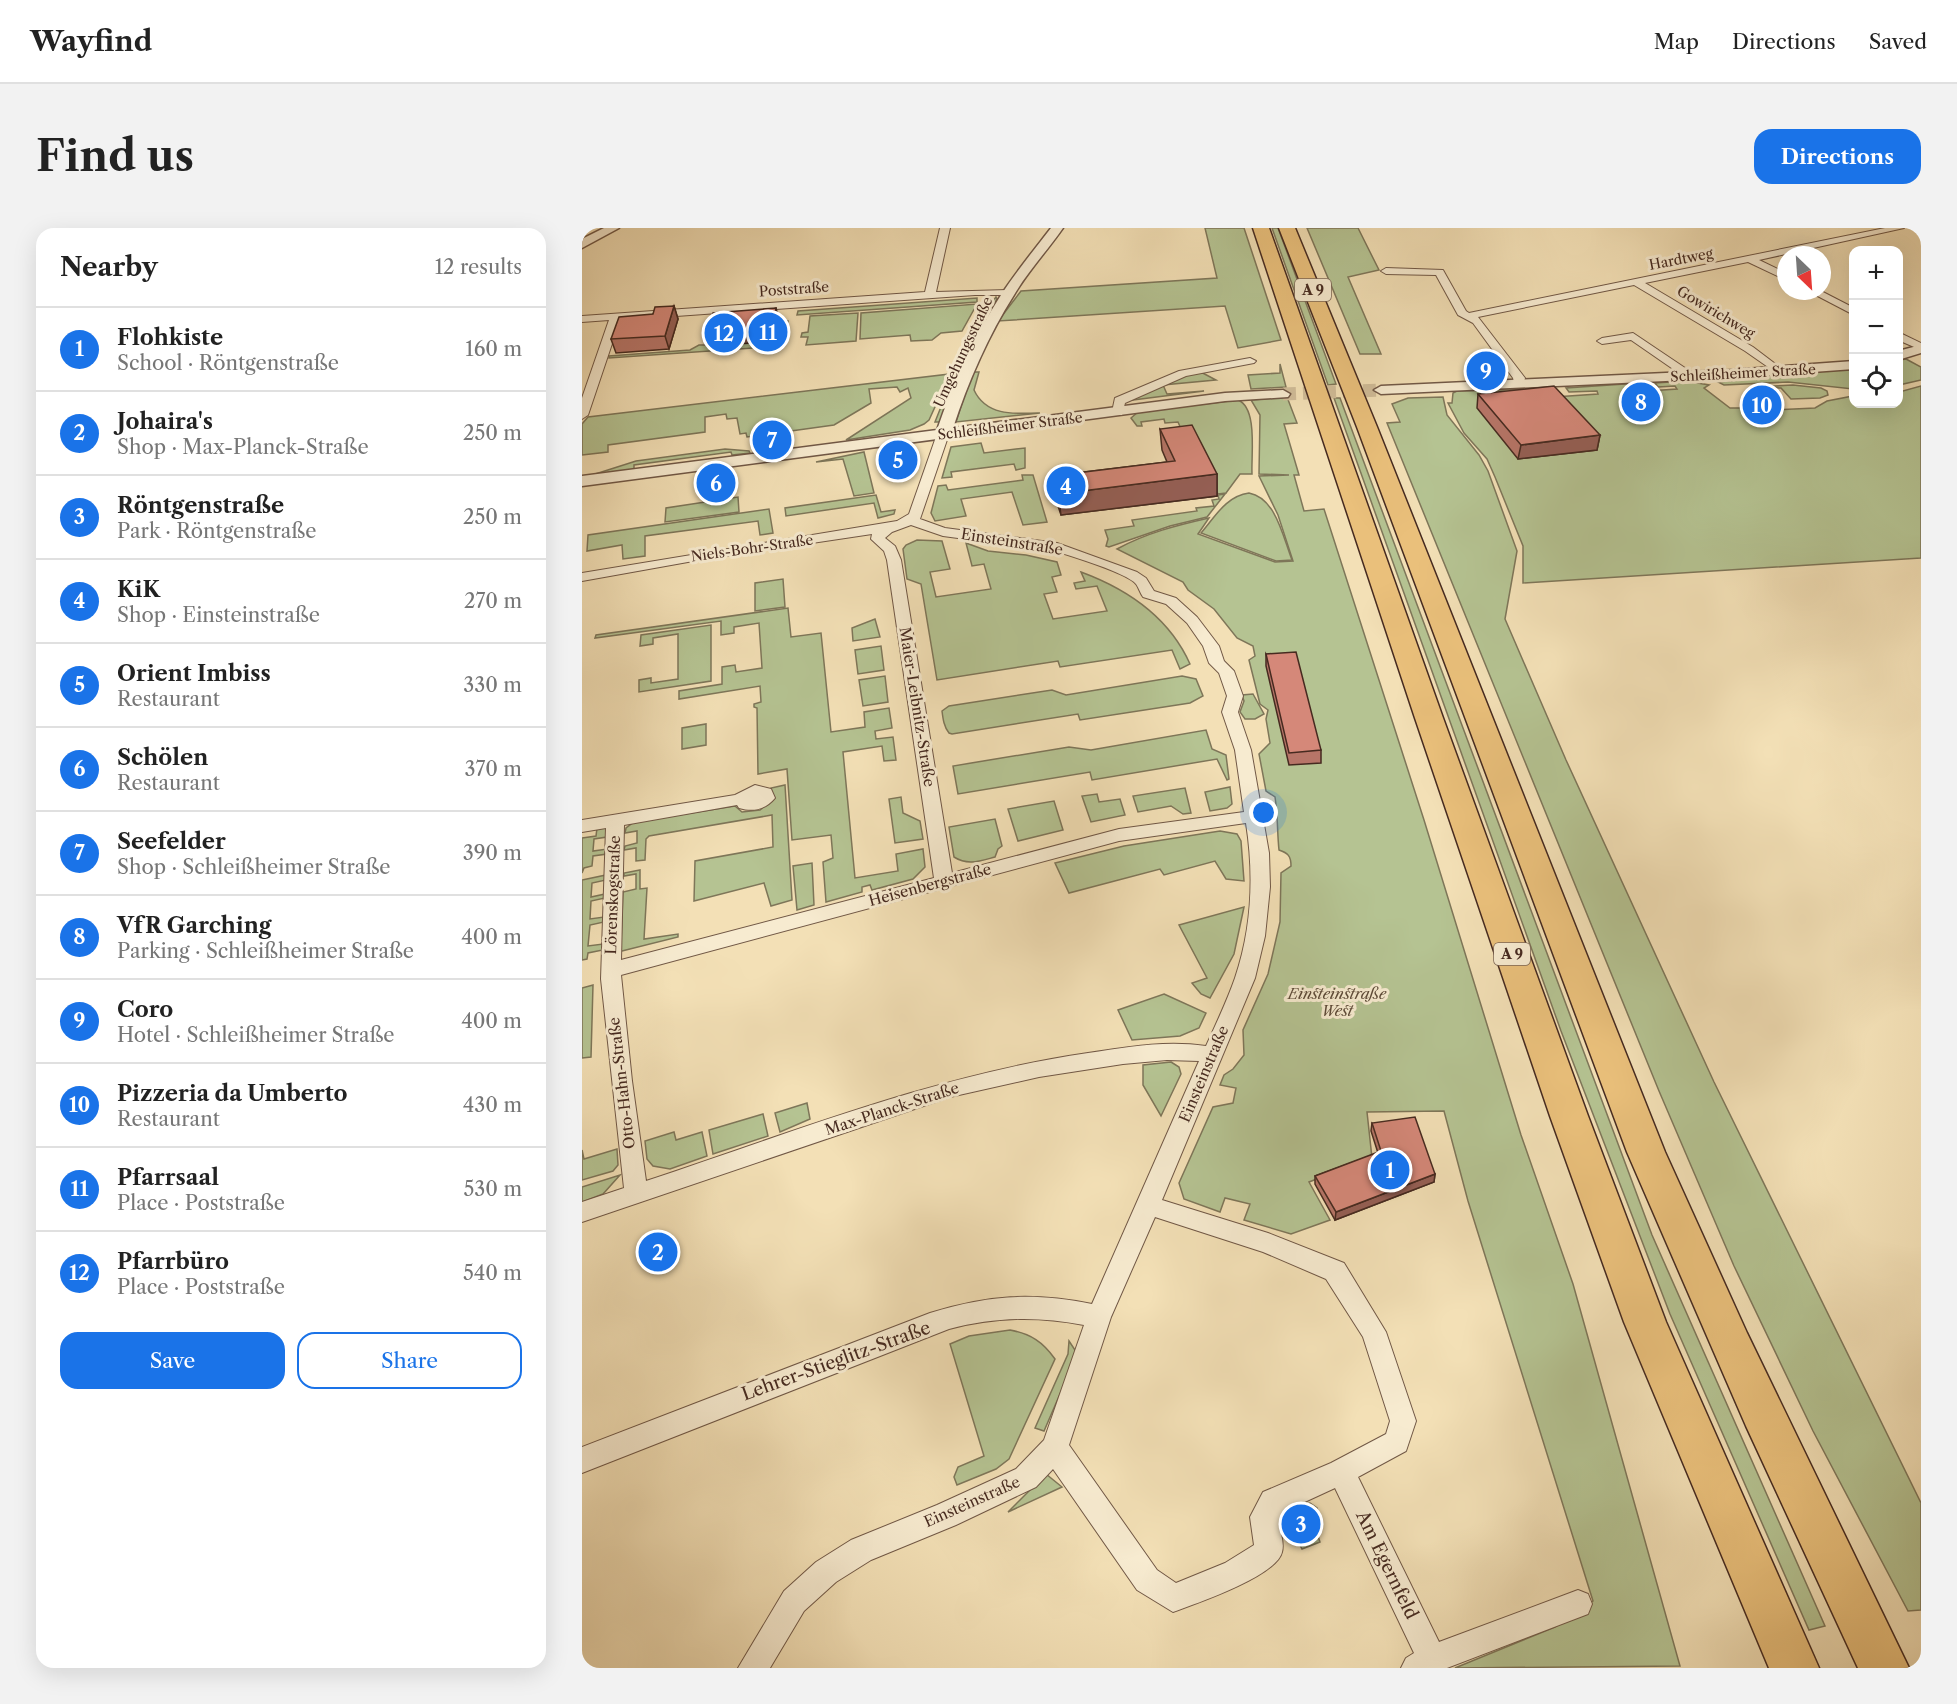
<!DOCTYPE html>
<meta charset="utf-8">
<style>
:root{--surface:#fff;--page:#f2f2f2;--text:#222;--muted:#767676;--line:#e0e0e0;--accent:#1a73e8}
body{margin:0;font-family:"Libre Caslon Text",serif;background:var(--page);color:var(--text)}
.controls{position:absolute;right:18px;top:18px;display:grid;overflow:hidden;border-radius:12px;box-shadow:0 6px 24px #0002}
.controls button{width:54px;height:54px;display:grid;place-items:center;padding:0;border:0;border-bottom:2px solid var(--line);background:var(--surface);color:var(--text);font:30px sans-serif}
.compass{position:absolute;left:1195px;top:18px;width:54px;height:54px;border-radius:50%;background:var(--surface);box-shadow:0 6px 24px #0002;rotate:155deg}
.you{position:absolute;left:682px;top:585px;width:21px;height:21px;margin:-15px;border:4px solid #fff;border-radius:50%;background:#1a73e8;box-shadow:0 0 0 9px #1a73e833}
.badge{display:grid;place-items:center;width:39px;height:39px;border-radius:50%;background:var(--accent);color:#fff;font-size:20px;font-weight:700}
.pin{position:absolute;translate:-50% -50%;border:3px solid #fff;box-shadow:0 2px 6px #0006}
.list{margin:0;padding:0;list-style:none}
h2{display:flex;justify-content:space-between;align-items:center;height:78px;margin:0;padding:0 24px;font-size:26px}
h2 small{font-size:20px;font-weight:400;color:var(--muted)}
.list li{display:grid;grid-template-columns:39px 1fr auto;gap:18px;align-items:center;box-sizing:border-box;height:84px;padding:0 24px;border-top:2px solid var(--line)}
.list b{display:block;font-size:22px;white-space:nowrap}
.list p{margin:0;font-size:20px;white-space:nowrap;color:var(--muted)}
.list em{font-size:20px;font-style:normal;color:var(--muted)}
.actions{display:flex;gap:12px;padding:18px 24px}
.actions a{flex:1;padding:14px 0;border:2px solid var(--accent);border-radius:18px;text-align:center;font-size:21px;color:var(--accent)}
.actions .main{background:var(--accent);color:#fff}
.icon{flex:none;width:33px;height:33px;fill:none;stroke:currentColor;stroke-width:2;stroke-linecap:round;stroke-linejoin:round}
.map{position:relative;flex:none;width:1339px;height:1440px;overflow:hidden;border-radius:18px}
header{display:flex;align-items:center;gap:36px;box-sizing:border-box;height:84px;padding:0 30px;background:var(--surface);border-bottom:2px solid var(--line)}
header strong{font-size:28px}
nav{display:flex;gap:33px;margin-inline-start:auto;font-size:21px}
.intro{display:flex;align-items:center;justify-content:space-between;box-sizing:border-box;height:144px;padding:0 36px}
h1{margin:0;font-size:42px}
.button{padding:15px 27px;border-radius:18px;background:var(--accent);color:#fff;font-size:21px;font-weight:700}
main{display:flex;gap:36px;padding:0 36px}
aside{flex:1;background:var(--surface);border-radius:18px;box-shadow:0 6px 24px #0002}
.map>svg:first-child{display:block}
</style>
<header>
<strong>Wayfind</strong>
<nav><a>Map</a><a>Directions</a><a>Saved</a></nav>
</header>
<div class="intro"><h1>Find us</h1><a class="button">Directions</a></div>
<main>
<aside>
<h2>Nearby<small>12 results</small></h2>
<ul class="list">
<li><span class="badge">1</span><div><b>Flohkiste</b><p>School · Röntgenstraße</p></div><em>160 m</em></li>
<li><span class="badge">2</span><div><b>Johaira's</b><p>Shop · Max-Planck-Straße</p></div><em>250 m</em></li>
<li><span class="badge">3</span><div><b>Röntgenstraße</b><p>Park · Röntgenstraße</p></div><em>250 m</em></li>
<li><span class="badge">4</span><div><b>KiK</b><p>Shop · Einsteinstraße</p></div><em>270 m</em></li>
<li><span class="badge">5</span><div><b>Orient Imbiss</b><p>Restaurant</p></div><em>330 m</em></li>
<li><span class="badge">6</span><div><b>Schölen</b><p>Restaurant</p></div><em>370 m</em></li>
<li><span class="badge">7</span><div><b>Seefelder</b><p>Shop · Schleißheimer Straße</p></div><em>390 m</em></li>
<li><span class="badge">8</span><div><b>VfR Garching</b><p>Parking · Schleißheimer Straße</p></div><em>400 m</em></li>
<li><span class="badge">9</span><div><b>Coro</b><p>Hotel · Schleißheimer Straße</p></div><em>400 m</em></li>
<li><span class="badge">10</span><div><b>Pizzeria da Umberto</b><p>Restaurant</p></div><em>430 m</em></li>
<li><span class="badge">11</span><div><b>Pfarrsaal</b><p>Place · Poststraße</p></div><em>530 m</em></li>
<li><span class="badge">12</span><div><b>Pfarrbüro</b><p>Place · Poststraße</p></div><em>540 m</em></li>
</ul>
<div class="actions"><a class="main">Save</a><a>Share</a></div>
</aside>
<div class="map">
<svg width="1339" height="1440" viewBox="0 0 1339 1440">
<rect width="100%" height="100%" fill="#f3e0b6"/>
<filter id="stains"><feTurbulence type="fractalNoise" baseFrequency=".00333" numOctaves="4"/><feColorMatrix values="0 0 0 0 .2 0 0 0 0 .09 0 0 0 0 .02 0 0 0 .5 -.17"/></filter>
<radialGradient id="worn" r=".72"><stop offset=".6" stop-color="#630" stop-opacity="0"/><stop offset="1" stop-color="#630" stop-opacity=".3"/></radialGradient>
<g fill="#b5c392" stroke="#7e7659" stroke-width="1.5">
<path d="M623,0H662L699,112L656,120L643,78L416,93L439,63L635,50Z"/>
<path d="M690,0H696L754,156L746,157Z"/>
<path d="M725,0H776L797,42L766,49L799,126H778Z"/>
<path d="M414,69L415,71L388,123L360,194H353C368,156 390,100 414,69Z"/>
<path d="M395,70V74L215,87L216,83Z"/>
<path d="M395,76L380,103L359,105L350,112L329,113L328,107L278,111L279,85Z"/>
<path d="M276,85L274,113L224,117L226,109H219L220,105L226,104L228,88Z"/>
<path d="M206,93L202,118L27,130V128L108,122L117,117H149L153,97Z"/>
<path d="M1324,131L1339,139V152L1317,157V132Z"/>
<path d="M698,136L704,159L669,161L666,147L698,145Z"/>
<path d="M1271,140V161L1206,154L1142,157L1136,154Z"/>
<path d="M615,142L634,152L581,157L585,166L622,163L543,173L590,151Z"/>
<path d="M390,144H397L392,162C404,188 432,186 458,185L374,194Z"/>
<path d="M368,146L347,192L342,196L328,202L264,212L329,170L326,160L318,164L315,159L287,161L289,175L252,197L165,209L164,205L158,206L155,190L145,191L144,186L123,189V204L26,217V224L0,227V196L6,189Z"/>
<path d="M1104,153L1127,157L1122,160L1148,180H1167L1169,183L1233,180L1245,173L1271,168L1272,176H1316L1317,164L1339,158V330L941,355V318L913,249L905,231L882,205L866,175H870L871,165L875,163L955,161L972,169L1016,166L1015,163L987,164L984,160L1058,155L1066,163L1095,161L1093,158L1076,159L1073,155Z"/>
<path d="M1211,157L1239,160L1245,163L1246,167L1238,170L1209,171L1199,160L1172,159Z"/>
<path d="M705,169L715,195L702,196L717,247H712L722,283L742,281L842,592L939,907L991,1056L1098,1438L873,1440L973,1399L1011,1373L886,973L862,883L785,884L790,930L727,954L748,992L709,1006L662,992L668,976L643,970L638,984L602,971L597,955L631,879L651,875L654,860L638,857L642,847L651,841L662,827L661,802L686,746L698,694L699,645L709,638C709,628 706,625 697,622C695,603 696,587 693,569L684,563L677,526L688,515L684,491L686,482L678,476L667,432L673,428L671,418L655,410L632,381L606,362L601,354L535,321C564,305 596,297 627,290L616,306L693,334L711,333L696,287L677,248L707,247L677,246L678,187L669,172Z"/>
<path d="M861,169L865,187L897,227L906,243L935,323L923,391L984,532L1132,854L1339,1275V1382L1326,1383L1231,1203L1152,1038L1077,863L805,195L818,194L810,176L826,170Z"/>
<path d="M752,170H758L1070,1007L1243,1398L1227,1402L1088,1086L979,803Z"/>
<path d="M656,172C676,180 669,227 670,246H658L644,265L636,266L612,216L606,217L596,194L583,195L582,191L559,194L560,198H555L549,190L556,184Z"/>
<path d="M399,215L402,225L443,220V240L434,242L432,236L369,244L370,249L360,250L369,219Z"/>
<path d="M143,221L167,223L168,225L150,227L149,224L52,237V242L7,248L54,233Z"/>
<path d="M282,224L292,265L272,268L261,231L234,234Z"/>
<path d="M440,247H451L465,294L441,297L430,264L379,271L384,288L353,293L349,285L356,258L364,257L366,262L441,252Z"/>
<path d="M667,265C694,270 701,309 710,332L694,333L619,305C633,289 644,268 667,265Z"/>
<path d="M643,266L625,289L588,298L527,319L524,318L526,311L523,302L552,298L550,292L615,283L614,280L632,278L630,272L637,271L636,267Z"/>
<path d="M294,267L299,284L313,282L312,286L296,290L292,275L204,288L203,280Z"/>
<path d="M156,269L157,284L83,294L84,280Z"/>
<path d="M187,281L191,305L178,307L176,293L63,308V328L41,331L40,317L5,323L6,307Z"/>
<path d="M335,312L360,313L368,341L348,344L354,369L409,361L402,336L390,338L384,315L406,323L444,327L475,334L479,347L470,349L475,364L462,366L471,391L525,383L515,358L494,361L492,355L503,353L499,344C545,361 587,389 608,436L598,441L590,422L478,439L476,433L355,452L339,356L325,351L321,321L324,317Z"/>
<path d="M201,351L203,379L173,383V355Z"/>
<path d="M206,380L209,409L239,405L249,504L283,499L282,484L307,480L310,500L293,503L294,511L311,509L314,532L302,533L300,518L261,524L273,650L316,643L314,626L341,621L343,639L331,651L290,662L288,657L280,659V664L244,674L241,634L251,630L249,607L210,612L205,541L176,546L175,480L172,479V476L179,474L178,458L97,471V463L140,456V439L153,437L154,444L180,440L177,395L152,399V405L139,407V393L13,410L14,407Z"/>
<path d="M293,391L298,409L271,413L270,400Z"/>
<path d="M129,397V453L57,464V452L69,450V455L96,451V406L71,410V416L58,418L59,407Z"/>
<path d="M299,418L302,442L276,446L273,422Z"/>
<path d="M303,448L306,474L281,478L277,452Z"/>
<path d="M600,448L614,451L621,468L608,475L498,492L496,486L370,506L367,505C362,499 361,491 360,483L367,478L470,462L484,467Z"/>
<path d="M671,466L682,486L673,491H663L658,484L662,473L660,467Z"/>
<path d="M124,496V517L100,521V500Z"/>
<path d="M624,502L630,521L644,527L647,551L645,552L635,531L510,552L508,544L376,566L371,538L487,519L509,522Z"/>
<path d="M203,557L210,672L189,678L182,655L112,673L113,633L191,619L190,587L67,608L64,611L63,632L54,633V620L42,622L43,618L55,615V603L43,605L44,600L52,594L153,578L160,584L178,582L190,572L189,560Z"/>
<path d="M648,559L650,576L645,580L628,583L623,564Z"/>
<path d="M603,560L609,585L601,586L589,578L556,584L551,568Z"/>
<path d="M515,566L517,574L538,571L543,587L509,594L500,568Z"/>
<path d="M319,569L321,585L338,593L341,611L313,615L307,571Z"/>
<path d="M472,573L481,602L436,613L426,581Z"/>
<path d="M413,591L420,618L416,621L413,629C398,633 386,638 372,629L367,599Z"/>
<path d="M15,600H25V609L12,611L11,623L25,621V626L11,628L10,638L2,640L0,645V610L14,608Z"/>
<path d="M638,603L655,606L659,613L662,653L644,651L633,633L582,647L578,641L487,665L473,635L542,618Z"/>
<path d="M230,635L232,677L215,682L211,638Z"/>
<path d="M58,642V661L65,660L62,711L96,706V709L32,725L33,716L39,715L41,664L54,661V646L42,648V645Z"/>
<path d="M24,647V652L10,655L9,669L23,666V670L9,673L8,691L22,689V694L8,697L6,718L21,716V722L6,725L5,731L0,732V652Z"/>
<path d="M662,679L652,726L628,770L619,766L610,755L625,750L597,697Z"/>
<path d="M11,757L9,829L0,830V760Z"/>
<path d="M582,766L624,785L617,800L598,808L550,812L536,782Z"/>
<path d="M589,834L597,839L599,846L579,888L561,857V837Z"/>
<path d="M225,875L228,891L198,904L193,885Z"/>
<path d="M181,886L186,908L131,926L127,902Z"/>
<path d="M92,904L94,912L120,904L125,928L88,941L71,938L65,931L63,913Z"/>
<path d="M35,921L36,937L31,943L0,952V922L2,931Z"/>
<path d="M38,947L21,966L0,974V959Z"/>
<path d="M428,1102C449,1106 461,1114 473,1131L427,1231L414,1241L375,1257L372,1249L376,1239L402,1228L368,1116L387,1108Z"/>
<path d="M487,1113L493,1122L494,1129L462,1203L453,1200L486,1126Z"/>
<path d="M464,1246L480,1259L426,1284Z"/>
<path d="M728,1275L735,1280L738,1293L733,1299L738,1314L720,1321L712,1305L703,1304C703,1286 713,1282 728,1275Z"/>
</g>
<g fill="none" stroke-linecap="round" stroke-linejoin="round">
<path stroke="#d0bc98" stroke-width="13" stroke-dasharray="13 7" stroke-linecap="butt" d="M701,166L799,162"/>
<g stroke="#715846" stroke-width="2">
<g id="minor">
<path d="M358,0H368L354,64L426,62L431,65L430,67H393L38,92L6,187L0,191V170L27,92L0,94V88L343,64Z"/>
<path d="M1303,0H1322L1177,32L1204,45V52L1166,34L1063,55L1171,119L1200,141L1202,143L1196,146L1163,123L1052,57L896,89L943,150L941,158H933L931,150L891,95L876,87L854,47L804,46L799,43L804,40L861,42L884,83L887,85Z"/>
<path d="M1226,63H1239L1272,80V87Z"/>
<path d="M1316,104L1339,115V122L1316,112Z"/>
<path d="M1051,105L1112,146V150H1104L1049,112L1020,116L1015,113L1020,110Z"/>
<path d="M668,130L674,133L672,135L604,148L543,175L540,187H532L530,184L533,170L597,143Z"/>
<path d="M361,202L367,206L338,291L363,300L475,315L555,344L564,350L572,363L594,370L615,389L637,418L642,433L652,443L661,468L656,484L669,522L687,625L688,659L683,708L673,750L580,972L686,1005L762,1035L804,1104L834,1193L824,1223L776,1249L857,1414L996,1362L1006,1366L1010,1376L1006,1386L865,1440H819L824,1430L832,1425L753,1260L701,1284C692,1298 704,1310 700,1324C695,1348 613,1376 591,1384L555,1362L471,1241L454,1259L374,1297L289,1332L254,1354L222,1383L188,1440H156L202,1363L234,1334L269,1312L355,1277L434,1241L462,1212L502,1097C455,1088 413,1089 367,1101L0,1245V1219L348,1085C406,1067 450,1064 510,1076L617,833L585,832L541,836L457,849L368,869L0,994V974L42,960L19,751L24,600L0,604V592L153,567L173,557L189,561L193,570C183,582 171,584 157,580L155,577L42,597L39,732L352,650L305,332L302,323L289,311L290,306L117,332L0,353V345L315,293L327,286L355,206ZM329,297L361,308L473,323C489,328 545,345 554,356C557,360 558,365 561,369L584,376L605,395L621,418L627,435L637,445L645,468L640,484L653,522L662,584L537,601L370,645L319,332L313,318L303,310L310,304ZM664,595C672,646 670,700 653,750C645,773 634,796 624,818C584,812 545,819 506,825C354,847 209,905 64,953L50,853L39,747L537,613ZM573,989L681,1024L744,1051L781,1109L808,1193L804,1206L749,1235L681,1264L668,1289L672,1317L643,1335L594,1355L575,1342L487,1217L529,1089Z"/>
</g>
</g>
<g stroke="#715846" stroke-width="3">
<g id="tertiary">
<path d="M22,0H37L0,20V11Z"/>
<path d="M469,0H481C465,23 446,43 432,67C406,108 386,154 371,200L643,165L701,162L708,166L706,169L643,173L0,258V248L355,202C371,155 392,109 419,67C434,44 452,22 469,0Z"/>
<path d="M1339,117V125L1316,132V123Z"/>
<path d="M1272,133V141L1149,150L799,166L792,162L799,158L1149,142Z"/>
</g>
</g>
<g stroke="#462a20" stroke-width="3">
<g id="motorway">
<path d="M671,0H687L861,490L1006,888L1084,1094L1237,1440H1187L1042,1094L968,888L833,490Z"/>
<path d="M697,0H713L795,199L1083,924L1165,1105L1327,1440H1276L1164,1198L1045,924L775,199Z"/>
</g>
</g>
<use href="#minor" fill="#f7ebd0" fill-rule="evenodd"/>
<use href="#tertiary" fill="#f7ebd0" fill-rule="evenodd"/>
<use href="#motorway" fill="#eac07b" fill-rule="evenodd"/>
</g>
<g fill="#b77568" stroke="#462a20" stroke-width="1.5">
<path d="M92,78L96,91L87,121L34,125L29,111L71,86Z"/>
<path d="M896,166L1018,207L1015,222L936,231L895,180Z"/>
<path d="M578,201L635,246V268L479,287L473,269L470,248L585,234L580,222Z"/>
<path d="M684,426L739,522V535L707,537L684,438Z"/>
<path d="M790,895L853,946L852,954L753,992L733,956V948L796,925L789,903Z"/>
</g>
<g fill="#955f55" stroke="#462a20" stroke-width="1.5">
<path d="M92,78L96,91L87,121L83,108Z"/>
<path d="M194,80L197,93L194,113L130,118L127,105Z"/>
<path d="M1018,207L1015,222L936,231L939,217Z"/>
<path d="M635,246V268L479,287L476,266Z"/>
<path d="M853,946L852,954L753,992L754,984Z"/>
</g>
<g fill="#d58879" stroke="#462a20" stroke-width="1.5">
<path d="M92,78L83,108L29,111L37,89L71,86L73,79Z"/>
<path d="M194,80L191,100L127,105L131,85Z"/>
<path d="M972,158L1018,207L939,217L896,166Z"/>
<path d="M610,197L635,246L476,266L470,248L593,233L578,201Z"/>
<path d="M714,424L739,522L707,525L684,426Z"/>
<path d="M833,889L853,946L754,984L733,948L799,923L790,895Z"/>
</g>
<g text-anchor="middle" stroke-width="6" stroke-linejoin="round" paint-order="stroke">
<g font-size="14" fill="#462a20" stroke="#f7ebd0">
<text transform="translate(1099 31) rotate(-11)" y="5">Hardtweg</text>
<text transform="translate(212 61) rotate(-4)" y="5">Poststraße</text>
<text transform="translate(1134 84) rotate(31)" y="5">Gowirichweg</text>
<text transform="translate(381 124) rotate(-65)" y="5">Umgehungsstraße</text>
<text transform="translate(1161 145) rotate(-3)" y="5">Schleißheimer Straße</text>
<text transform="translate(428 198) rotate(-7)" y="5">Schleißheimer Straße</text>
<text transform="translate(170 320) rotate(-8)" y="5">Niels-Bohr-Straße</text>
</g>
<g fill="#f7ebd0" stroke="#7b6455" stroke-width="1.5">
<rect x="713" y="51" width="36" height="22" rx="4.5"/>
<rect x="912" y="715" width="36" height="22" rx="4.5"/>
</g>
<g font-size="14" font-weight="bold" fill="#462a20">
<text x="731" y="67">A 9</text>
<text x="930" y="731">A 9</text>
</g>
<g font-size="15" fill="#462a20" stroke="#f7ebd0">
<text transform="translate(430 314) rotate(9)" y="5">Einsteinstraße</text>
<text transform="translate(335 479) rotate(81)" y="5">Maier-Leibnitz-Straße</text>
<text transform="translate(348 657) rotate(-15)" y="5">Heisenbergstraße</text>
<text transform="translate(31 667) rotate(-88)" y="5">Lörenskogstraße</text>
<text transform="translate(622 846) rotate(-67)" y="5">Einsteinstraße</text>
<text transform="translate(40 855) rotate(-97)" y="5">Otto-Hahn-Straße</text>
<text transform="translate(310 881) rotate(-18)" y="5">Max-Planck-Straße</text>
<text transform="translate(390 1274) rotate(-24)" y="5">Einsteinstraße</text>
</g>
<g font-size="15" font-style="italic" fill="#5c4937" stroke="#f7ebd0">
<text x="755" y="771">Einsteinstraße<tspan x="755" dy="17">West</tspan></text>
</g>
<g font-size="18" fill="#462a20" stroke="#f7ebd0">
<text transform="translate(254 1133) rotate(-20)" y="6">Lehrer-Stieglitz-Straße</text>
<text transform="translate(805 1337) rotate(64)" y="6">Am Egernfeld</text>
</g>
</g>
<rect width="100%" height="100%" filter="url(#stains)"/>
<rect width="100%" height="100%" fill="url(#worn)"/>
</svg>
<div class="controls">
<button>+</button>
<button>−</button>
<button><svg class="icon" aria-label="locate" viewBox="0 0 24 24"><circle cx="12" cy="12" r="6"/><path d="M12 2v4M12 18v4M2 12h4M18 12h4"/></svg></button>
</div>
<svg class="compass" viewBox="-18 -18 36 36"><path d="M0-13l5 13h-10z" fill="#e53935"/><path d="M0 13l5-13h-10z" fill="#767676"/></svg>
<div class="you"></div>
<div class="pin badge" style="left:808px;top:942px">1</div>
<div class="pin badge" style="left:76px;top:1024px">2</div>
<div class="pin badge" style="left:719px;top:1296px">3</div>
<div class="pin badge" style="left:484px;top:258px">4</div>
<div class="pin badge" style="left:316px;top:232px">5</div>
<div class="pin badge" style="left:134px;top:255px">6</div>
<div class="pin badge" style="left:190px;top:212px">7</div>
<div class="pin badge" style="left:1059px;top:174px">8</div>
<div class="pin badge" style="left:904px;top:143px">9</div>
<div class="pin badge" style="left:1180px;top:177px">10</div>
<div class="pin badge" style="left:186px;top:104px">11</div>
<div class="pin badge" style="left:142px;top:105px">12</div>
</div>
</main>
